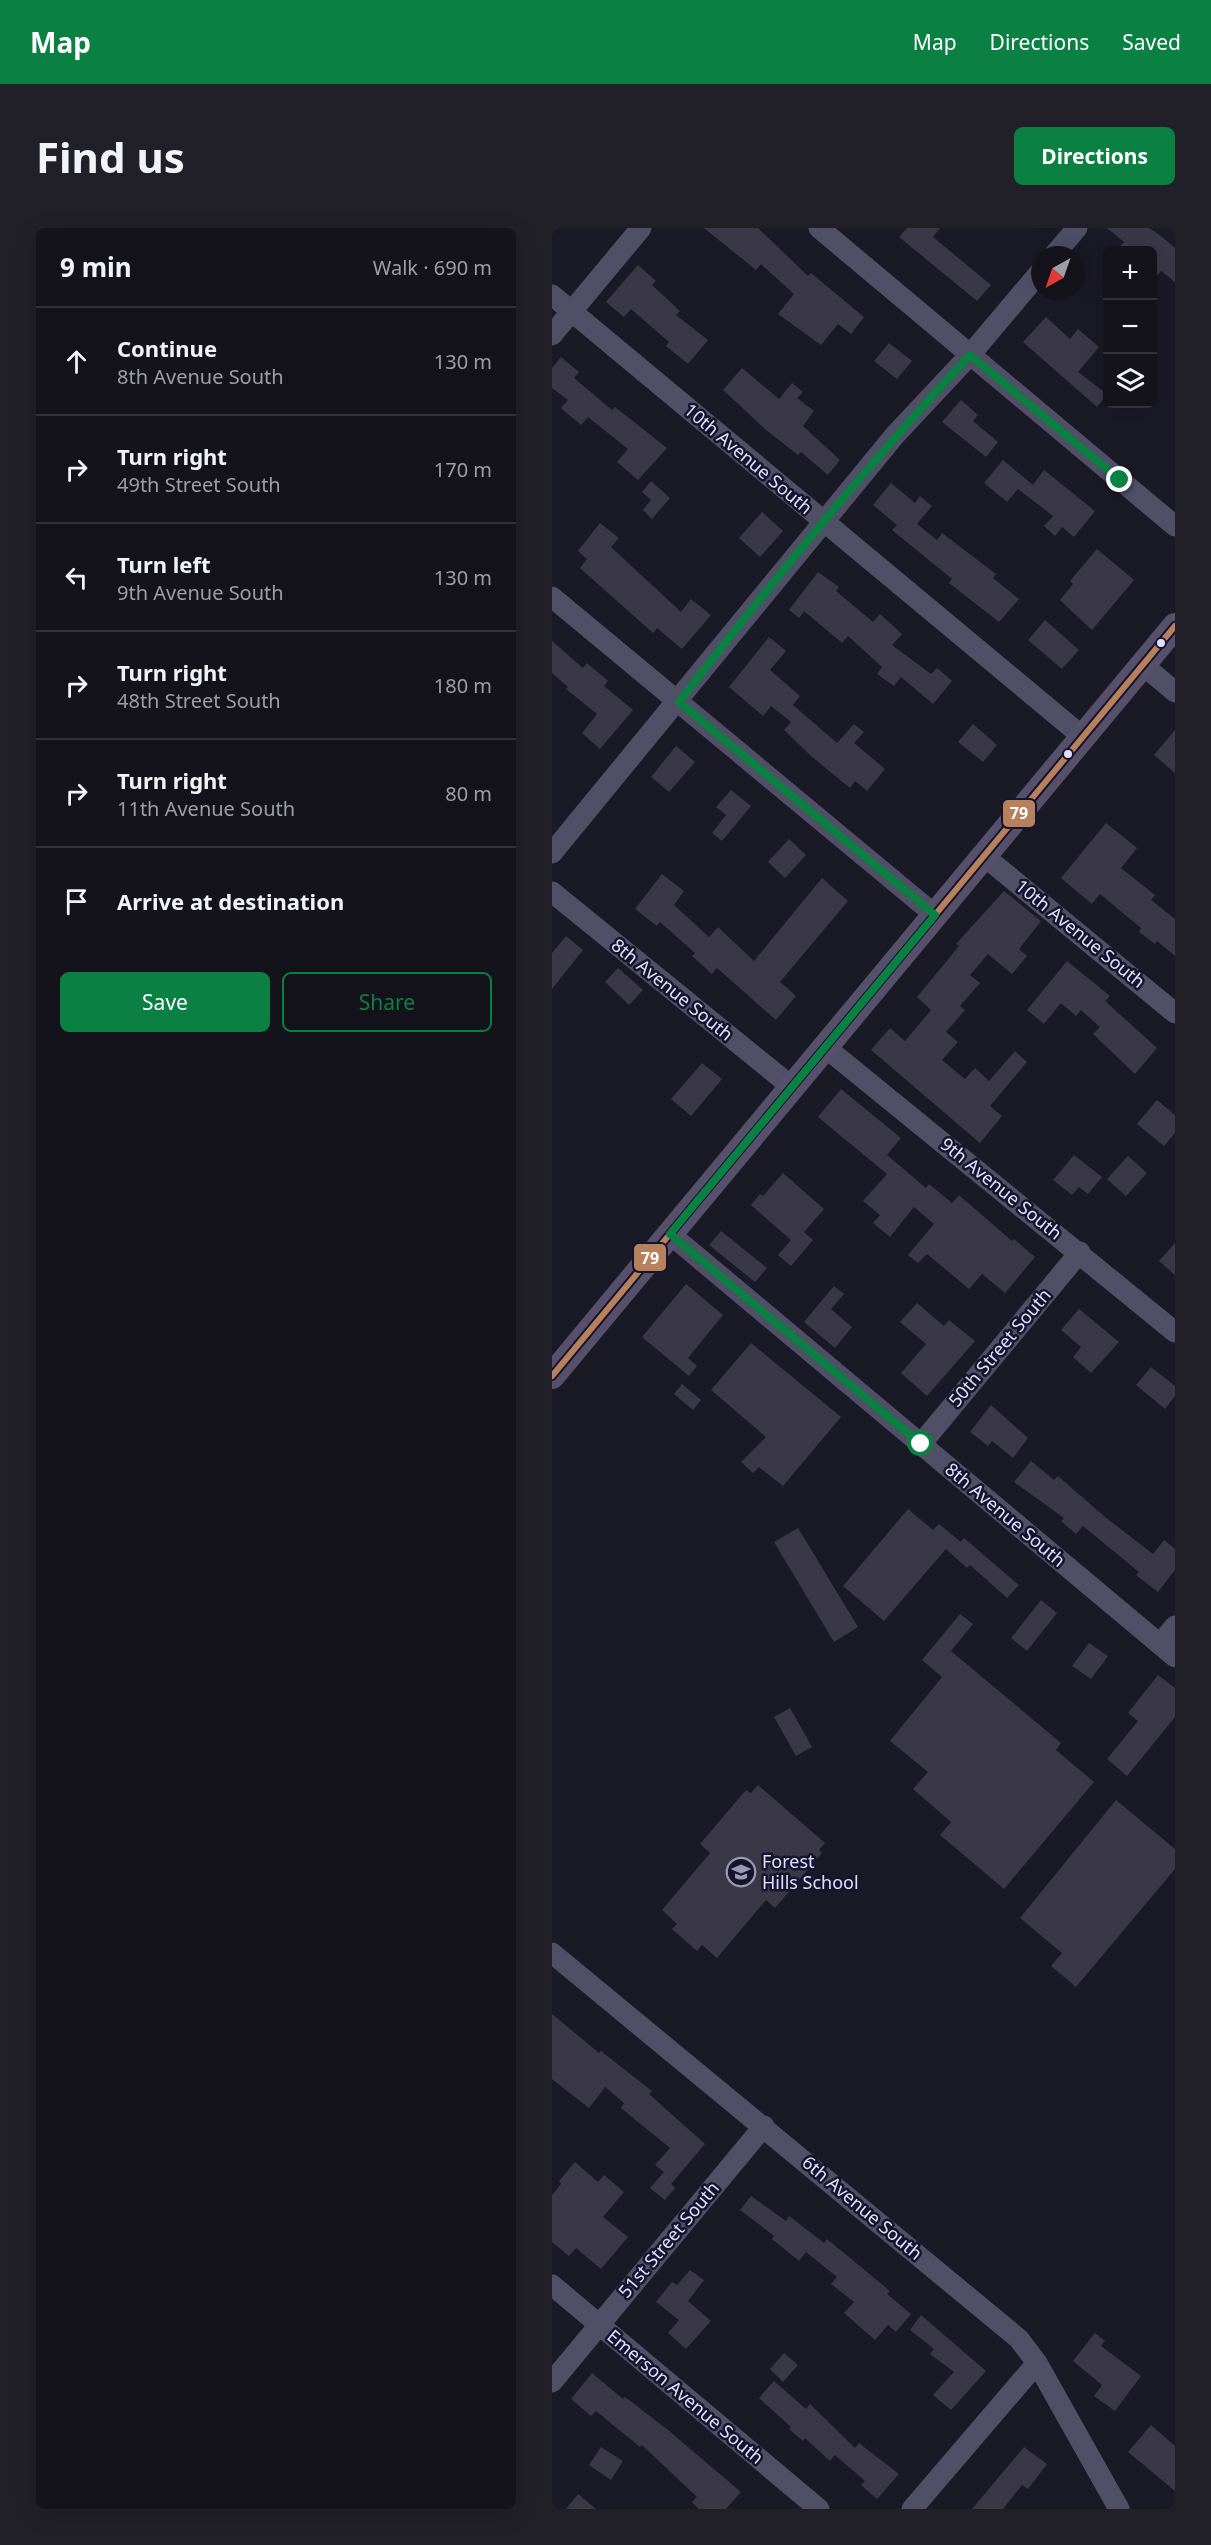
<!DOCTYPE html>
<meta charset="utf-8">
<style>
:root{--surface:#14131c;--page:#212029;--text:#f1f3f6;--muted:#9d9ea3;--line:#33323b;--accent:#0b8043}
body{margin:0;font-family:"Noto Sans",sans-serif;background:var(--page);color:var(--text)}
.controls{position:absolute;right:18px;top:18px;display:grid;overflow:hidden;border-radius:9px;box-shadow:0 6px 24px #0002}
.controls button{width:54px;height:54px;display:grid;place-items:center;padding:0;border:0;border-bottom:2px solid var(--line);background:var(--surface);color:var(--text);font:30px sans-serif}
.compass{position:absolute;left:479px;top:18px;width:54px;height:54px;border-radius:50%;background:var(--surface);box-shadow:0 6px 24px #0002;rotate:220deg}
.stop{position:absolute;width:18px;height:18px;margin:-14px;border:4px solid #0b8043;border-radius:50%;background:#fff}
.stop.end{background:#0b8043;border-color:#fff;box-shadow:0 2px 6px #0008}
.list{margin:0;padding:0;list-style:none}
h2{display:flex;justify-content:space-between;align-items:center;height:78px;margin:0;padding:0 24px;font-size:26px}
h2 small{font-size:20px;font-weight:400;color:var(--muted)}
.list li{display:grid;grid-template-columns:39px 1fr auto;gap:18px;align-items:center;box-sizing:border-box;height:108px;padding:0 24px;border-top:2px solid var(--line)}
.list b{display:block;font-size:22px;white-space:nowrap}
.list p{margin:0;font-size:20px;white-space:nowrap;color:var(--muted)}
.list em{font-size:20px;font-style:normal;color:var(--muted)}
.actions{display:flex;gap:12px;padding:18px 24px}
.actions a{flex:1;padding:14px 0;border:2px solid var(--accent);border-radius:9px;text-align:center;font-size:21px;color:var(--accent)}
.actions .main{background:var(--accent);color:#fff}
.icon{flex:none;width:33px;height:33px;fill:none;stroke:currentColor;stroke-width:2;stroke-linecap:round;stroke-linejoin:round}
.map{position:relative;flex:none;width:623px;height:2281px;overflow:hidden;border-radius:9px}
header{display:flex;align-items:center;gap:36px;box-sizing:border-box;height:84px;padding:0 30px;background:var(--accent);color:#fff}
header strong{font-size:28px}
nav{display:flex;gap:33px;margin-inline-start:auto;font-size:21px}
.intro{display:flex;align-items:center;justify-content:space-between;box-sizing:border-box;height:144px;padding:0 36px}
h1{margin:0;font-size:42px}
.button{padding:15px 27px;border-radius:9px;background:var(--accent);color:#fff;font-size:21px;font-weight:700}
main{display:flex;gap:36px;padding:0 36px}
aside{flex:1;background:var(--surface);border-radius:9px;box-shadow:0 6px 24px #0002}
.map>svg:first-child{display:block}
</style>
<header>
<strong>Map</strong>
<nav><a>Map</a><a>Directions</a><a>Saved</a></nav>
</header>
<div class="intro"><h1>Find us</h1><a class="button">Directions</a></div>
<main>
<aside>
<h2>9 min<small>Walk · 690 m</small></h2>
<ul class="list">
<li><svg class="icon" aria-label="ahead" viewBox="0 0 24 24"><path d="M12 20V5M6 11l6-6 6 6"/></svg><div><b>Continue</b><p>8th Avenue South</p></div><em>130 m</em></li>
<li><svg class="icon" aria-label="right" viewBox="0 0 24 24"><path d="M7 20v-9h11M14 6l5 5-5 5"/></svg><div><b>Turn right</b><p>49th Street South</p></div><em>170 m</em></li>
<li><svg class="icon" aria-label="left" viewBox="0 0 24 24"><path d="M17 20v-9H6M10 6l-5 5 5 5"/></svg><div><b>Turn left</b><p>9th Avenue South</p></div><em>130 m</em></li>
<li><svg class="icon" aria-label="right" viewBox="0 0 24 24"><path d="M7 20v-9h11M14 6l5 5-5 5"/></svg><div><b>Turn right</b><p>48th Street South</p></div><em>180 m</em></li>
<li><svg class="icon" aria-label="right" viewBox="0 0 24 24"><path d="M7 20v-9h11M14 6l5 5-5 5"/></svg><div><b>Turn right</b><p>11th Avenue South</p></div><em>80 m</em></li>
<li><svg class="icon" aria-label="arrive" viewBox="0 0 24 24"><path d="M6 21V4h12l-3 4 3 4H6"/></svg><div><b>Arrive at destination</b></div></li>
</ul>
<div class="actions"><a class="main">Save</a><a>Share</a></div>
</aside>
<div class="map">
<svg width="623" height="2281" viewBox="0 0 623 2281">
<rect width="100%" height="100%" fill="#1a1926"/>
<g fill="#3a3847">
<path d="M152,0H206L256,48L259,45L312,89L299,106L286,96L269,117L226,86L242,66L209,36L204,42Z"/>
<path d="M355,0H388L381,9L439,57L425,73L347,9Z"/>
<path d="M555,0H597L609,8L623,20V54L609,43L600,53V22H565L572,14Z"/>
<path d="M86,37L104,53L100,57L128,83L124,87L156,112L136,136L114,118L117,114L79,81L72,89L54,74Z"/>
<path d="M494,89L518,111L526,101L547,119L526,144L555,166L545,179L471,114Z"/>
<path d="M337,115L360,133L345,151L322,133Z"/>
<path d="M9,129L27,144L22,150L60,182L63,179L115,220L86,252L65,234L76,221L36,189L29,197L9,180L16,172L0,160V140Z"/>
<path d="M190,140L227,171L240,155L251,164L245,170L262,183L251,198L288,232L276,247L249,224L246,227L213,201L171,162Z"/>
<path d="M409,172L426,187L421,193L446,214L434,229L390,194Z"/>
<path d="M451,232L481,257L492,242L543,283L522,309L510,299L503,308L492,298L501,288L466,261L455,274L432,255Z"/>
<path d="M99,253L118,270L100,291L91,282L99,272L90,264Z"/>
<path d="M339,255L363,275L368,268L380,278L365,296L385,312L390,305L444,346L441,350L467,371L447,394L397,355L400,351L340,302L345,297L321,277Z"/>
<path d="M210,284L231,303L208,329L187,310Z"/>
<path d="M48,295L67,310L59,319L129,384L139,371L159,387L130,421L105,400L101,405L28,340L35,331L26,323Z"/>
<path d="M545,321L582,352L540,402L508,372L521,356L518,353Z"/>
<path d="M266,344L287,359L284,363L321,394L328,386L350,406L340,417L379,446L385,440L400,453L381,476L349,449L342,458L325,446L330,439L296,408L290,415L252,383L247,390L237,382Z"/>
<path d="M493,392L527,422L510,441L476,412Z"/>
<path d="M217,409L234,423L218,442L248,468L241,477L285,515L302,496L312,504L302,515L333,541L315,563L303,553L298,560L259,528L232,502L239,494L219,478L211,488L177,459Z"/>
<path d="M0,413L31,440L35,435L56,453L52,458L81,482L48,521L30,505L45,486L14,461L16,459L0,445Z"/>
<path d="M421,496L445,517L431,534L406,514Z"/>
<path d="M623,502V545L602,527Z"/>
<path d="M124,518L143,534L117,564L99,549Z"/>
<path d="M179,562L199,578L170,613L160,605L174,587L164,579Z"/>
<path d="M554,595L585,620L569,640L603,667L599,672L623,691V728L605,713L603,716L587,704L589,700L548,666L540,676L509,650Z"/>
<path d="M237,611L254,627L233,650L216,634Z"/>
<path d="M110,646L132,663L122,677L157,709L166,699L202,733L270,650L296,673L228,754L244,768L224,792L165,740L160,746L140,728L143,725L108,694L105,698L83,681Z"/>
<path d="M452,663L489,693L467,721L475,728L460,746L436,726L418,747L428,755L408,778L413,782L394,804L406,814L390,832L413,851L423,840L437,853L463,823L475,834L438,878L450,888L428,915L319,822L338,800L353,813L379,782L365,769L407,718L404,716Z"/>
<path d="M14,708L31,722L0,761V725Z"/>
<path d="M515,733L558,768L553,773L605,820L583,846L541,806L548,799L529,782L524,788L509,775L492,796L475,782Z"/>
<path d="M66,740L91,762L77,777L53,754Z"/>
<path d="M150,835L170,851L139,888L119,871Z"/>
<path d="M289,861L349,910L335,927L374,960L377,956L400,975L407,967L460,1013L462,1011L483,1029L453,1065L430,1046L417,1061L375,1026L366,1035L356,1027L382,996L362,979L338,1009L321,995L328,987L311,973L335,946L266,889Z"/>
<path d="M605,872L623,887V905L612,918L585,896Z"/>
<path d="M522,927L550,949L536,966L527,959L520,967L501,952Z"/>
<path d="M576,928L595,945L574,968L555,951Z"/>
<path d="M231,945L272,981L252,1004L261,1012L239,1038L226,1027L239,1012L199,977L208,966L211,968Z"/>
<path d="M169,1003L215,1040L203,1054L157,1017Z"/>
<path d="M623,1015V1047L607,1033Z"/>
<path d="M134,1056L171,1087L136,1130L145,1138L137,1148L90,1109Z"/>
<path d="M282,1058L292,1066L279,1081L300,1099L283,1120L252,1094Z"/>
<path d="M365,1075L392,1098L397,1092L423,1113L375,1168L349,1145L374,1116L348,1094Z"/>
<path d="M527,1081L567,1114L539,1145L521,1129L529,1119L509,1102Z"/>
<path d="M199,1115L289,1189L231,1258L207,1239L201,1245L189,1234L214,1209L159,1162Z"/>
<path d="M599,1139L623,1158V1168L613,1181L584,1157Z"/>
<path d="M130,1156L149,1172L141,1182L122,1166Z"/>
<path d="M439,1177L476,1210L461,1230L440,1213L436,1218L418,1204Z"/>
<path d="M479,1233L502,1252L506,1248L553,1289L601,1326L612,1312L623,1321V1342L606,1364L584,1347L587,1344L531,1298L524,1306L509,1293L512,1290L462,1254Z"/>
<path d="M356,1281L381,1302L387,1296L409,1314L412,1310L467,1357L455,1370L418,1337L415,1340L394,1321L332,1393L291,1358Z"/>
<path d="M246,1300L306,1399L282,1414L222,1314Z"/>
<path d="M489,1372L505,1385L475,1423L459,1410Z"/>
<path d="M408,1386L421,1396L399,1423L509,1515L504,1522L542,1554L452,1661L388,1607L399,1594L361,1561L376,1544L338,1513L390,1449L370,1432Z"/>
<path d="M537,1415L556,1428L539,1451L520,1438Z"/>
<path d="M606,1447L623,1460V1489L575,1548L555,1531L586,1493L576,1485Z"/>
<path d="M238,1480L260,1519L244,1528L222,1489Z"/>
<path d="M206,1557L273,1615L267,1622L270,1625L223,1680L214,1672L165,1730L150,1717L145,1723L120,1701L125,1696L110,1682L158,1625L148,1616L194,1562L199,1565Z"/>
<path d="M564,1572L623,1621V1641L524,1759L499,1738L510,1725L468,1690Z"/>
<path d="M0,1786L47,1825L49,1823L100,1863L97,1866L153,1916L119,1956L123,1960L113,1972L98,1960L112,1944L103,1937L118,1920L69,1880L72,1875L53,1859L37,1880L0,1851Z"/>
<path d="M23,1934L46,1954L52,1947L72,1964L51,1989L76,2009L49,2041L24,2020L17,2028L0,2014V1967L9,1956L7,1953Z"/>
<path d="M199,1968L234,1993L237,1988L272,2015L275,2011L338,2063L335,2066L359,2086L344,2104L336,2097L323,2112L292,2085L302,2074L279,2056L285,2049L254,2024L247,2033L220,2011L222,2008L188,1982Z"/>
<path d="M138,2042L152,2052L136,2073L159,2093L134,2121L116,2105L127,2092L104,2074L120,2054L125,2057Z"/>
<path d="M369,2087L434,2143L399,2182L381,2167L402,2144L378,2126L382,2121L358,2102Z"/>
<path d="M543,2105L553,2113L549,2118L589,2148L563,2183L542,2168L550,2157L521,2133Z"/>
<path d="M232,2125L246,2137L231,2154L218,2141Z"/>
<path d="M40,2145L71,2171L73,2169L116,2202L189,2264L174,2281H147L140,2274L145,2269L90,2217L88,2219L44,2183L39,2188L19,2171Z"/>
<path d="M222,2153L254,2181L258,2176L303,2220L307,2215L347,2246L325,2271L309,2257L313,2253L283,2227L278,2233L253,2210L251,2213L237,2201L239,2199L207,2170Z"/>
<path d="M599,2197L623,2218V2263L576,2224Z"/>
<path d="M49,2219L71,2233L59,2252L37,2237Z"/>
<path d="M472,2219L495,2236L476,2261L470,2257L451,2281H420Z"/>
<path d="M26,2266L44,2281H14Z"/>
</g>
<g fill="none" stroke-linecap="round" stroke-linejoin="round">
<g stroke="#4f4f66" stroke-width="21">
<path d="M267,0L623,298"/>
<path d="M502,27L525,0"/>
<path d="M0,67L531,509"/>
<path d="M0,107L89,0"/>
<path d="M0,369L383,687"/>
<path d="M591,437L623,464"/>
<path d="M0,625L343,207L418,127L488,44"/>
<path d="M432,628L623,785"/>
<path d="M0,664L240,859"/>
<path d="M273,819L623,1104"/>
<path d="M118,1006L623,1429"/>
<path d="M369,1216L528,1024"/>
<path d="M608,1416L623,1398"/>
<path d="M0,1725L467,2111L485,2135L567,2281"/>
<path d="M0,2057L267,2281"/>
<path d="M0,2154L212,1898"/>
<path d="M360,2281L485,2135"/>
</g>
<path stroke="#57506a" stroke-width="26" d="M0,1148L623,398"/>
<g stroke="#16132c" stroke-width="10">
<path id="bus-1" d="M0,1148L623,398"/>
</g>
<use href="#bus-1" stroke="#b6815c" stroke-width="6"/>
</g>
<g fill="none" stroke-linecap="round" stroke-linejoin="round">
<path stroke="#0b8043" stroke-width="8" d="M369,1216L118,1006L383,687L127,474C219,355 315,237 418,127L568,252"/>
</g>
<defs>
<g id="school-ring" transform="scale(1.5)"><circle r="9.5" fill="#16132c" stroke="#9c9ab2" stroke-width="1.5"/><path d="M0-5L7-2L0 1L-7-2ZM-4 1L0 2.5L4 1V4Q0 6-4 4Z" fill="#9c9ab2"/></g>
</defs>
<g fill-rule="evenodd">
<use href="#school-ring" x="189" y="1644"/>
</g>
<g fill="#e2dffe" stroke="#16132c" stroke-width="2">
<circle cx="609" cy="415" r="5"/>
<circle cx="516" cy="526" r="5"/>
</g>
<g text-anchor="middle" stroke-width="5" stroke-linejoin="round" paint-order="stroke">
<g font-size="18" fill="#e2dffe" stroke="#16132c">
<text transform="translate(196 231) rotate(40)" y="6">10th Avenue South</text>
<text transform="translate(528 706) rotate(39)" y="6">10th Avenue South</text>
<text transform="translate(120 762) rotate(39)" y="6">8th Avenue South</text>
<text transform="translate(449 961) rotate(39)" y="6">9th Avenue South</text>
<text transform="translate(448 1120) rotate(-50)" y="6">50th Street South</text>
<text transform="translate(453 1287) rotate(40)" y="6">8th Avenue South</text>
<text transform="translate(310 1980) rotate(40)" y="6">6th Avenue South</text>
<text transform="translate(117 2012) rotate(-50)" y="6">51st Street South</text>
<text transform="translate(133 2169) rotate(40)" y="6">Emerson Avenue South</text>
</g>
<g font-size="18" fill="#e2dffe" stroke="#16132c" text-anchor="start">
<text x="210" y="1640">Forest<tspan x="210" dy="21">Hills School</tspan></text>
</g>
</g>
<g stroke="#16132c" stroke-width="2">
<rect x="450" y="571" width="34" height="29" rx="6" fill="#b6815c"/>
<rect x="81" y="1015" width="34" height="29" rx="6" fill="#b6815c"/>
</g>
<g font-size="16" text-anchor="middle" font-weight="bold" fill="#fff">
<text x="467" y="591">79</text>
<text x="98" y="1036">79</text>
</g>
</svg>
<div class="controls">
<button>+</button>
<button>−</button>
<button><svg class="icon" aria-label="layers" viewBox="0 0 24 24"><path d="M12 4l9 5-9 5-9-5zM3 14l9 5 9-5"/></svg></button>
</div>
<svg class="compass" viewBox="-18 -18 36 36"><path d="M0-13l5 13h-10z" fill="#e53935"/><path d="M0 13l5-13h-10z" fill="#9d9ea3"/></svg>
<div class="stop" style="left:369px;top:1216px"></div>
<div class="stop end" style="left:568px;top:252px"></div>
</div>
</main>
